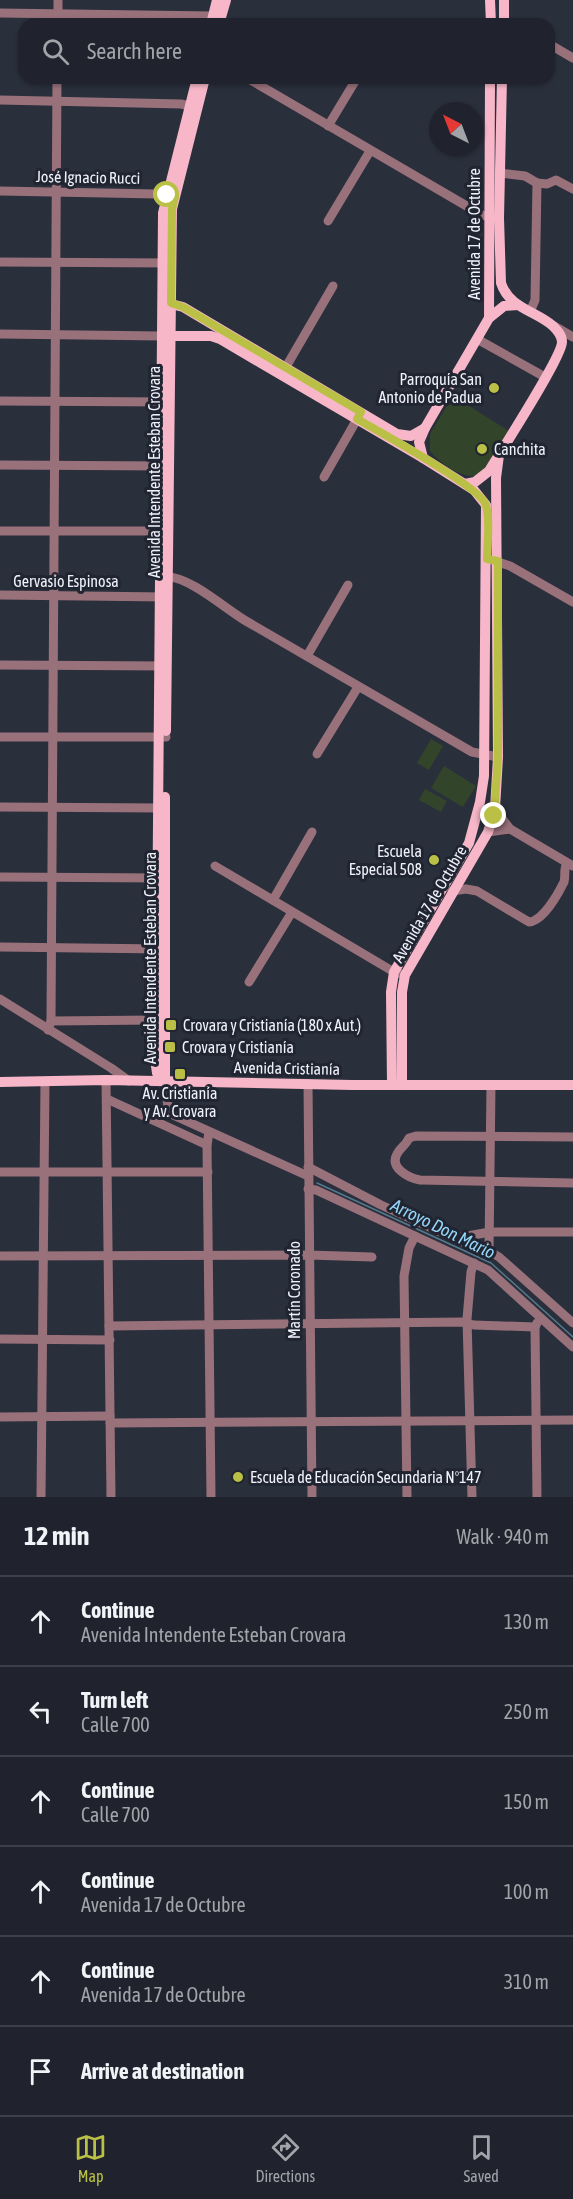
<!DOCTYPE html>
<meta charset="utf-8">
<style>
:root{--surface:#20232d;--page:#282b35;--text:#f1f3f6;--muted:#a2a4aa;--line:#3d4049;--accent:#bac045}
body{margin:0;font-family:"Asap Condensed",sans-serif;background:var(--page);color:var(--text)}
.compass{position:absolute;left:429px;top:102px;width:54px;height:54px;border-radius:50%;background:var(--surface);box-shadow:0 2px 4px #0004;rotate:318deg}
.stop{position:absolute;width:18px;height:18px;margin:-14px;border:4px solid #bac045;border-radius:50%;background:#fff}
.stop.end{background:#bac045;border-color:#fff;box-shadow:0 2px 6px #0008}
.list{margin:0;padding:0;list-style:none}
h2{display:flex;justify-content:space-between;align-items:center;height:78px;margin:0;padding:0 24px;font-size:26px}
h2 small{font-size:20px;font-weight:400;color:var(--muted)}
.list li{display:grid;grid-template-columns:39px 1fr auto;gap:18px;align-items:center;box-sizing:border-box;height:90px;padding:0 24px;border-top:2px solid var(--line)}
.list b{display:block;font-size:22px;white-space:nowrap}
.list p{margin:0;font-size:20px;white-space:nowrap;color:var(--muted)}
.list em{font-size:20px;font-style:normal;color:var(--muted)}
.icon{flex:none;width:33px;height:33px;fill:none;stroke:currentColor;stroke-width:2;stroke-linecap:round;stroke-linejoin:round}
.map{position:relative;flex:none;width:573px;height:1497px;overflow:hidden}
.search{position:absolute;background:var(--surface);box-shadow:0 2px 4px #0004;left:18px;right:18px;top:18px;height:66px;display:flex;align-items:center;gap:15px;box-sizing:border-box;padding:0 21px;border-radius:18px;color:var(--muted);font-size:22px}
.sheet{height:618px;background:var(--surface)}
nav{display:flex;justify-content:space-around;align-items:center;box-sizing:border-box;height:84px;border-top:2px solid var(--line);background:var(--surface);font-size:16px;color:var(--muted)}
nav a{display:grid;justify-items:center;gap:3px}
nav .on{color:var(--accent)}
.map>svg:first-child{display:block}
</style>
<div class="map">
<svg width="573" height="1497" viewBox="0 0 573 1497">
<rect width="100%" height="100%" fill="#2a2f3c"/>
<g fill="#32452a">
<path d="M453,396L509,431L482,474C465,482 441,464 430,451V434Z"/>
<path d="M431,739L443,746L429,770L417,763Z"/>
<path d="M444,766L476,786L463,807L431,788Z"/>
<path d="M425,789L447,801L441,812L419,800Z"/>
</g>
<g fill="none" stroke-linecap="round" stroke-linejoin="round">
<path stroke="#53798d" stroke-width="1.5" d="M317,1183L491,1263L573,1337"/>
<g stroke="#98717b" stroke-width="9">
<path d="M0,13L213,16"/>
<path d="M58,24V0"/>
<path d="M549,44L573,58"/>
<path d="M249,79L482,215L494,218"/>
<path d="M0,100L181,104L195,107"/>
<path d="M328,126L357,78"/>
<path d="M500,173L525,176L537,183L535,300L530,312"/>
<path d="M537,183L547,184L556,180L573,189"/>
<path d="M0,191L157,194L173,196"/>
<path d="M328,221L370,151"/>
<path d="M0,262L169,263"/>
<path d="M554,326L573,337"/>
<path d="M0,334L162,336"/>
<path d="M477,339L545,377"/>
<path d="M283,372L333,286"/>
<path d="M0,401L169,402"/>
<path d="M0,465L166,466"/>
<path d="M324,477L360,414"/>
<path d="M0,531H166"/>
<path d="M492,560L510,566L573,602"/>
<path d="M168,577C190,577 227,610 246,621L472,752L498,757"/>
<path d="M0,595L166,597"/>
<path d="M307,656L348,585"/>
<path d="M0,665L166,666"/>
<path d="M0,737H166"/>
<path d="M317,754L358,687"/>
<path d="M0,807L163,808"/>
<path d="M495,809L510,829L573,866"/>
<path d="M488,832L510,829"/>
<path d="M215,866L394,972L405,975"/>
<path d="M0,877L163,878"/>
<path d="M452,891L466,889L477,891L529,922C543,921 558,894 564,882C566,875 563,870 567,863"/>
<path d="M273,900L312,832"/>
<path d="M0,947L163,949"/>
<path d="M249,982L292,912"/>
<path d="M0,999L111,1068L129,1081"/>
<path d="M51,1021L156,1020"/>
<path d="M48,1030L51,1021L57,78"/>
<path d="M106,1080L111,1497"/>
<path d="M165,1082L168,1108L173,1115L308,1176"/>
<path d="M308,1084L312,1497"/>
<path d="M107,1099L207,1145"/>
<path d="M209,1132L207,1145L211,1497"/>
<path d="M573,1137L416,1136L409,1138C406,1145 400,1148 397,1154C389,1168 409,1178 420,1180L573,1183"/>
<path d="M308,1167L381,1205L473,1247L489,1251L499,1257L573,1323"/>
<path d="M0,1172H208"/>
<path d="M308,1189L316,1190L488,1270L573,1347"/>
<path d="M456,1238L490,1232H573"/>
<path d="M489,1251L491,1085"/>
<path d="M0,1256L309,1255L372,1257"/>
<path d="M537,1323L535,1327L537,1497"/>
<path d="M109,1326L462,1322L474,1325L535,1327"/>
<path d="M0,1339L110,1340"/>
<path d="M0,1417L110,1416"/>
<path d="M110,1423L573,1420"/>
<path d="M41,1497L45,1082"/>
<path d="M407,1497L404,1276L409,1248L415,1236"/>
<path d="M472,1497L467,1319L471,1272L474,1263"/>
</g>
<g stroke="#f7b7c8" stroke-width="10">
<path d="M490,0L491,24"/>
<path d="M504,0V24"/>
<path d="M211,24L217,0"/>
<path d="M219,24L226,0"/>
<path d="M167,303L183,307L397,434L411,436L425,428"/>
<path d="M489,318L490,78"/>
<path d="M165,336H211L220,339L423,458L474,490L486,505L484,776L480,802L469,843L394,972L391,992L392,1084"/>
<path d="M423,458L419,442L425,428L489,318L504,306L518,305"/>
<path d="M465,484L475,482L489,471C501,451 562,357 562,342C562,335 557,330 553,326C536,311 509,308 501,283L499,218L502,78"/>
<path d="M166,731L172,209L205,78"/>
<path d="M0,1082L106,1080L352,1085H573"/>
<path d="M165,1082L157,1073L156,1066L163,213L197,78"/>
<path d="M165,1082V797"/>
<path d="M402,1084V992L405,975L488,832L495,809L498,757L496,478L499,455"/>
</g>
</g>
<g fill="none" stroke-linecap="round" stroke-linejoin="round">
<path stroke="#bac045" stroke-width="8" d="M167,195L175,196L172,209L171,303L183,307L361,412L357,419C381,433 475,484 485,503C491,516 487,545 487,559L498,561V757L494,816"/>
</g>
<g fill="#bac045" stroke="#202531" stroke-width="2">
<circle cx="494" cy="388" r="6"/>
<circle cx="482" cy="449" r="6"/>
<circle cx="434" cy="860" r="6"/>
<rect x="165" y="1019" width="12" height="12" rx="3"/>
<rect x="164" y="1041" width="12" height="12" rx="3"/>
<rect x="174" y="1068" width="12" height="12" rx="3"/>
<circle cx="238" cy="1477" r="6"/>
</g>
<g text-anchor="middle" stroke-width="6" stroke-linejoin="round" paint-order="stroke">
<g font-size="16" fill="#eff2fb" stroke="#202531">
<text transform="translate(88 177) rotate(1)" y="6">José Ignacio Rucci</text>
<text transform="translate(474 234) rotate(-90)" y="6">Avenida 17 de Octubre</text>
<text transform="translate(154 472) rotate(-90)" y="6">Avenida Intendente Esteban Crovara</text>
<text x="66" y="587">Gervasio Espinosa</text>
<text transform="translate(429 904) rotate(-60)" y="6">Avenida 17 de Octubre</text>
<text transform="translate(150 958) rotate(-90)" y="6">Avenida Intendente Esteban Crovara</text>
<text transform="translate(287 1068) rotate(1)" y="6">Avenida Cristianía</text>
<text transform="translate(294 1290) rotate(-90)" y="6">Martín Coronado</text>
</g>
<g font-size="16" fill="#eff2fb" stroke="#202531" text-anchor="start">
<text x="482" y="385" text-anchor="end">Parroquía San<tspan x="482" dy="18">Antonio de Padua</tspan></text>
<text x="494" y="455">Canchita</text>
<text x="422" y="857" text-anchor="end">Escuela<tspan x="422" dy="18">Especial 508</tspan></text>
<text x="183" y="1031">Crovara y Cristianía (180 x Aut.)</text>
<text x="182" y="1053">Crovara y Cristianía</text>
<text x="180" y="1099" text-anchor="middle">Av. Cristianía<tspan x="180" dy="18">y Av. Crovara</tspan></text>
<text x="250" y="1483">Escuela de Educación Secundaria Nº147</text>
</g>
<g font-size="18" font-style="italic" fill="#94d6f9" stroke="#202531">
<text transform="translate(443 1229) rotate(26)" y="6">Arroyo Don Mario</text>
</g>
</g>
</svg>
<svg class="compass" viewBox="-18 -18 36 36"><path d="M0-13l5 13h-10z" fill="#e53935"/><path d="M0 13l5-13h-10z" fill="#a2a4aa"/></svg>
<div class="stop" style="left:167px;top:195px"></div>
<div class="stop end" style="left:494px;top:816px"></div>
<div class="search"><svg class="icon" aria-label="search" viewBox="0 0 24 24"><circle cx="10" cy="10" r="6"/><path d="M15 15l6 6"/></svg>Search here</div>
</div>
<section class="sheet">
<h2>12 min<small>Walk · 940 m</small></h2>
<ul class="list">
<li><svg class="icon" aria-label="ahead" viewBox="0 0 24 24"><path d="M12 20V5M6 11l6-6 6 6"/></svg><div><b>Continue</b><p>Avenida Intendente Esteban Crovara</p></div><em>130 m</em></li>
<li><svg class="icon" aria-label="left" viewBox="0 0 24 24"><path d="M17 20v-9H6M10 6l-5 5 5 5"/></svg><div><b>Turn left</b><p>Calle 700</p></div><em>250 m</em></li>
<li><svg class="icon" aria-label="ahead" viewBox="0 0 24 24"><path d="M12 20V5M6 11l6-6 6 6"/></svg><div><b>Continue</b><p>Calle 700</p></div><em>150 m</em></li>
<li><svg class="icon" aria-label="ahead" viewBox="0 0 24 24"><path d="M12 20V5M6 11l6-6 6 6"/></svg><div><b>Continue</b><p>Avenida 17 de Octubre</p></div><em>100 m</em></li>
<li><svg class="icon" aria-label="ahead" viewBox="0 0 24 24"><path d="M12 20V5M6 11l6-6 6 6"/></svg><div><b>Continue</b><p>Avenida 17 de Octubre</p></div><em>310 m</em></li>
<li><svg class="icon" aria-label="arrive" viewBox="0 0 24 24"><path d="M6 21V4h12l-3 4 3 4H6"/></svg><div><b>Arrive at destination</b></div></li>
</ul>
</section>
<nav>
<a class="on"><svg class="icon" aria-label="map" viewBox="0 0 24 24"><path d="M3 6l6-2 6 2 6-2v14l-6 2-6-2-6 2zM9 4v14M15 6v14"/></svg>Map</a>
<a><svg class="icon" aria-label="directions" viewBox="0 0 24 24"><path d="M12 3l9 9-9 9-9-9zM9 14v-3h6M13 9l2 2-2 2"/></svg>Directions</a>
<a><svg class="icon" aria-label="saved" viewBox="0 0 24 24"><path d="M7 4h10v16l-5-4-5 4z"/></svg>Saved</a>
</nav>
